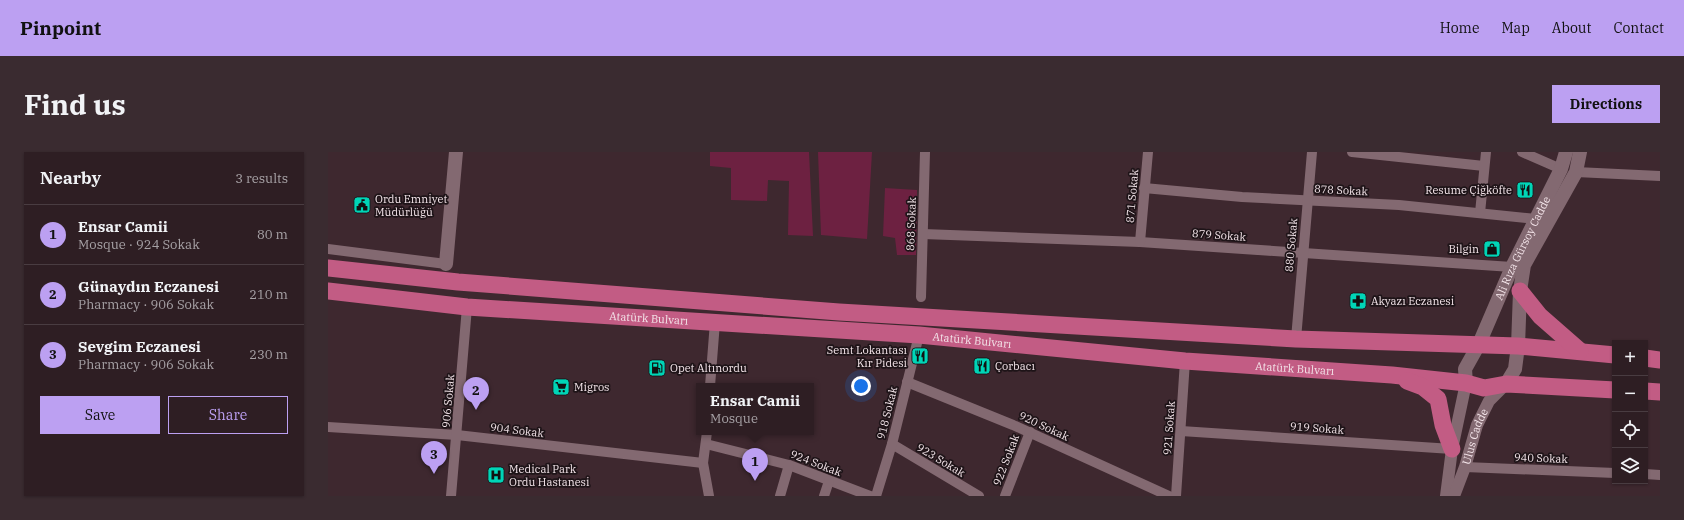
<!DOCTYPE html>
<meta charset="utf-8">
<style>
:root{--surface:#2e1e23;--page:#3a2b30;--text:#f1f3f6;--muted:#a7a2a6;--line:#493c41;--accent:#bca0f2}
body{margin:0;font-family:"IBM Plex Serif",serif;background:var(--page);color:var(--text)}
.controls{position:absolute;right:12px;bottom:12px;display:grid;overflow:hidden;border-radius:0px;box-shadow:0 1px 3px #0004}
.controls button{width:36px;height:36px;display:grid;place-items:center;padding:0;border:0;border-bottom:1px solid var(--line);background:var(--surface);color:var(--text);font:20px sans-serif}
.you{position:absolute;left:533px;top:234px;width:14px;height:14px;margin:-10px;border:3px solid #fff;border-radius:50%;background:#1a73e8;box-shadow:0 0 0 6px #1a73e833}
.badge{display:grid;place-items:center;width:26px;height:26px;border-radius:50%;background:var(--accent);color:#111;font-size:13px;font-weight:700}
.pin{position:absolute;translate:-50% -33px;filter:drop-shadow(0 1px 2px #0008)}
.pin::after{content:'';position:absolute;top:21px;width:14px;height:12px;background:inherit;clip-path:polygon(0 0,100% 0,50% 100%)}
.popup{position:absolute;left:368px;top:231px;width:118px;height:52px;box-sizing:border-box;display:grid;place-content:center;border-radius:0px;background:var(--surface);filter:drop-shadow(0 1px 3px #0005);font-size:13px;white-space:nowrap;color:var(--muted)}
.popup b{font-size:15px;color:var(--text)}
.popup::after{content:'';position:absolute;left:50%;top:100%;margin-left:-8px;border:8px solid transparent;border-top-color:var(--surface)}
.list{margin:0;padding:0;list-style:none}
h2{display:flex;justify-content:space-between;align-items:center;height:52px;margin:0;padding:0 16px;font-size:17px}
h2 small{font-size:13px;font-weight:400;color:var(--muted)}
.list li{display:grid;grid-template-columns:26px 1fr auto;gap:12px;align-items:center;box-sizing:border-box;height:60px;padding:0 16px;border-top:1px solid var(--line)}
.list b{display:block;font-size:15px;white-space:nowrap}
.list p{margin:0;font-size:13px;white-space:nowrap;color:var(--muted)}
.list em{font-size:13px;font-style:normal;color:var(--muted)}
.actions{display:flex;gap:8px;padding:12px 16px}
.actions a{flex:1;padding:9px 0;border:1px solid var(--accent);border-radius:0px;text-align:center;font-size:14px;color:var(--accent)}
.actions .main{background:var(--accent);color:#111}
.icon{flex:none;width:22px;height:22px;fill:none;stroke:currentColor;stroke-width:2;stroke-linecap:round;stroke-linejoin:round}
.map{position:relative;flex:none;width:1332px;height:344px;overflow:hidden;border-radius:0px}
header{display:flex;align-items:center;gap:24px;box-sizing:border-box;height:56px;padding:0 20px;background:var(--accent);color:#111}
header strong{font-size:19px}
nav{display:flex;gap:22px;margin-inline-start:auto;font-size:14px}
.intro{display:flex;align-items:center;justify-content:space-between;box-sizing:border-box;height:96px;padding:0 24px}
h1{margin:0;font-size:28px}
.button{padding:10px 18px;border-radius:0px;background:var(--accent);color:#111;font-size:14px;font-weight:700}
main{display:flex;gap:24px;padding:0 24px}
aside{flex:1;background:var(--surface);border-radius:0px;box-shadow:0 1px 3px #0004}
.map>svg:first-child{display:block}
</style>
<header>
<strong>Pinpoint</strong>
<nav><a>Home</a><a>Map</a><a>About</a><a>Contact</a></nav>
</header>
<div class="intro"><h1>Find us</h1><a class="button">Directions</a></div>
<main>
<aside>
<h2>Nearby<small>3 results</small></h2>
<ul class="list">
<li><span class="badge">1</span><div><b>Ensar Camii</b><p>Mosque · 924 Sokak</p></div><em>80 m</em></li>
<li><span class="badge">2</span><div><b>Günaydın Eczanesi</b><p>Pharmacy · 906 Sokak</p></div><em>210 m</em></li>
<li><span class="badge">3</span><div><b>Sevgim Eczanesi</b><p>Pharmacy · 906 Sokak</p></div><em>230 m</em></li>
</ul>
<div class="actions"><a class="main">Save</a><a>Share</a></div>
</aside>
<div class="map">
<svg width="1332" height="344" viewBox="0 0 1332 344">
<rect width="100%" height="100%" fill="#3e282f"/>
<g fill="#6d2141">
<path d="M382,0H481L485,84L460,83L461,29L440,28L439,49L403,48V16L382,14Z"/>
<path d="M490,0H544L539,87L493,83Z"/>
<path d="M557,36L589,38L588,103H569L567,86L555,84Z"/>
</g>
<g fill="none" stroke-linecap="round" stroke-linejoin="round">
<g stroke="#836971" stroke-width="10">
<path d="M1024,0L1156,14"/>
<path d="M1194,0L1233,17"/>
<path d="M1248,20L1332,24"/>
<path d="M816,36L914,45L1071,53L1208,67"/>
<path d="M1152,61L1158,0"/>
<path d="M595,82L812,90L1184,115"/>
<path d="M812,90L820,0"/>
<path d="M0,97L118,112"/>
<path d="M593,145L597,0"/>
<path d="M968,187L984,0"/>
<path d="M579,230L685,273L841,344"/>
<path d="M382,234L387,170"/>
<path d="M0,275L129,283L375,311"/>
<path d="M853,279L1124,297"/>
<path d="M379,280L375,311L381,344"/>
<path d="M378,292L461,313L542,344"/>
<path d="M564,292L651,344"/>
<path d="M1137,315L1287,321"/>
<path d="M1317,322L1332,323"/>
<path d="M123,344L139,155"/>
<path d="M452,344L461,313"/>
<path d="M496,344L501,329"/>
<path d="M548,344L564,292L591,183"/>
<path d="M677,344L702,280"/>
<path d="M848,344L857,209"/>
</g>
<g stroke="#836971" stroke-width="12">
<path d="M1118,344L1124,297L1138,231"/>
<path id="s1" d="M1126,344L1137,315L1149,273L1161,249L1178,232"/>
</g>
<g stroke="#836971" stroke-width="14">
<path d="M118,112L128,0"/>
<path id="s2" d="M1138,231L1137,217L1151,192L1184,115L1233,17L1238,0"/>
<path d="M1178,232L1187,217L1190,194L1192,139L1196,113L1248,20L1252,0"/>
</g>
<g stroke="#c25c84" stroke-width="17">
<path d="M0,116L130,130L511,160L968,187L1190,194L1287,203"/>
<path id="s3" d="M0,139L139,155L591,183L857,209L1064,223L1138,231L1156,236L1178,232L1287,238"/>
<path d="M1192,139L1212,164L1252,199"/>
<path d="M1317,206L1332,208"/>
<path d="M1079,229L1095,235L1110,247L1115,273L1124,297"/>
<path d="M1317,239L1332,240"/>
</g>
</g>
<defs>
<g id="restaurant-square" transform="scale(0.9)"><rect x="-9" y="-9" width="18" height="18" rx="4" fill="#00d5b7" stroke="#1e1418"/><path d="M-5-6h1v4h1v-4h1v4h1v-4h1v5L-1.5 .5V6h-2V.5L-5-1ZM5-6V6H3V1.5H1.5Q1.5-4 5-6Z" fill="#111"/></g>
<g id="civic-square" transform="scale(0.9)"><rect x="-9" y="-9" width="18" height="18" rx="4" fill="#00d5b7" stroke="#1e1418"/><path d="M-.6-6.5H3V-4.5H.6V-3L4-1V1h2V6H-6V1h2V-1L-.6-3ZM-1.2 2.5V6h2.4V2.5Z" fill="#111"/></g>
<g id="shop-square" transform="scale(0.9)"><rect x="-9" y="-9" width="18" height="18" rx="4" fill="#00d5b7" stroke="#1e1418"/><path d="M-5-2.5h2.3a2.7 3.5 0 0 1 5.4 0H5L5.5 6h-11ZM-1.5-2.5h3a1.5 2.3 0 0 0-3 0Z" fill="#111"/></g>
<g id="pharmacy-square" transform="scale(0.9)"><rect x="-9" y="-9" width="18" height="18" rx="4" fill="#00d5b7" stroke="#1e1418"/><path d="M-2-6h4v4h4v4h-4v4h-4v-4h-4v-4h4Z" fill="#111"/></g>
<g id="fuel-square" transform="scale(0.9)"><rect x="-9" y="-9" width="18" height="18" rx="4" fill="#00d5b7" stroke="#1e1418"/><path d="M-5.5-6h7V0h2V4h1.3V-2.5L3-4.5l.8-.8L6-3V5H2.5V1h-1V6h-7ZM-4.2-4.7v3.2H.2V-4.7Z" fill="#111"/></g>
<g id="supermarket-square" transform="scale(0.9)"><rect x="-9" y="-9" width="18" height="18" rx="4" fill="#00d5b7" stroke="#1e1418"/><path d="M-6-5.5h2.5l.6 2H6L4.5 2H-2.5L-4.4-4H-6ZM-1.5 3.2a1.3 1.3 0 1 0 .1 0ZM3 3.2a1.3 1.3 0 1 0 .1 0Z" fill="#111"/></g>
<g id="hospital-square" transform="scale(0.9)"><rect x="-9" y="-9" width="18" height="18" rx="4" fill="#00d5b7" stroke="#1e1418"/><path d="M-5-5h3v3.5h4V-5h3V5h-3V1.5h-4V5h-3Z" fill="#111"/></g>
</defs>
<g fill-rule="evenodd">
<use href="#restaurant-square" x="1197" y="38"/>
<use href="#civic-square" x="34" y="53"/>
<use href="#shop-square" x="1164" y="97"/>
<use href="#pharmacy-square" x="1030" y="149"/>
<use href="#restaurant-square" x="592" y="204"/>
<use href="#restaurant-square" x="654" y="214"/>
<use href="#fuel-square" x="329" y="216"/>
<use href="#supermarket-square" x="233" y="235"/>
<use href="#hospital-square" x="168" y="323"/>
</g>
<g text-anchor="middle" stroke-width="3.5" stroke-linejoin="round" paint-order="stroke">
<g font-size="11" fill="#f4e5ea" stroke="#1e1418">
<text transform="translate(1013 38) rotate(3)" y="4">878 Sokak</text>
<text transform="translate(804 44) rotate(-85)" y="4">871 Sokak</text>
<text transform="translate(583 72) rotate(-88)" y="4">868 Sokak</text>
<text transform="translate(891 83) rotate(4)" y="4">879 Sokak</text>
<text transform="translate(963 93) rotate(-85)" y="4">880 Sokak</text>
<text dy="4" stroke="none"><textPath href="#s2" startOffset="148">Ali Rıza Gürsoy Cadde</textPath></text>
<text dy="4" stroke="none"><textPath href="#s3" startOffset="322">Atatürk Bulvarı</textPath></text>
<text dy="4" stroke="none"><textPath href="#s3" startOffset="646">Atatürk Bulvarı</textPath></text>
<text dy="4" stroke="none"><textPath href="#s3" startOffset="970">Atatürk Bulvarı</textPath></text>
<text transform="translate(120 249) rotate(-85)" y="4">906 Sokak</text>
<text transform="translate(559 261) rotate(-76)" y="4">918 Sokak</text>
<text transform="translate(716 274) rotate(25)" y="4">920 Sokak</text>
<text transform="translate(841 276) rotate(-86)" y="4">921 Sokak</text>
<text transform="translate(989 276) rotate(4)" y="4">919 Sokak</text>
<text transform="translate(189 278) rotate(7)" y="4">904 Sokak</text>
<text dy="4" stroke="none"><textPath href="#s1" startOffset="63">Ulus Cadde</textPath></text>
<text transform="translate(1213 306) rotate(2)" y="4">940 Sokak</text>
<text transform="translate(613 308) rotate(31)" y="4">923 Sokak</text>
<text transform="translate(678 308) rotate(-69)" y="4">922 Sokak</text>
<text transform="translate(488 311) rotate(21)" y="4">924 Sokak</text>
</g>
<g font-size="11" fill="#f4e5ea" stroke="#1e1418" text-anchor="start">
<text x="1184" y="42" text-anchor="end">Resume Çiğköfte</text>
<text x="47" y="51">Ordu Emniyet<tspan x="47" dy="13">Müdürlüğü</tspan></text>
<text x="1151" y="101" text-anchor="end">Bilgin</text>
<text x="1043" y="153">Akyazı Eczanesi</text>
<text x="579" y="202" text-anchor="end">Semt Lokantası<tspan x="579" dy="13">Kır Pidesi</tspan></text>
<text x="667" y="218">Çorbacı</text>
<text x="342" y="220">Opet Altınordu</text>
<text x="246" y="239">Migros</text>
<text x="181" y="321">Medical Park<tspan x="181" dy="13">Ordu Hastanesi</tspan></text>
</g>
</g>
</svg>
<div class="controls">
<button>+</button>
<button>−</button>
<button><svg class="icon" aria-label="locate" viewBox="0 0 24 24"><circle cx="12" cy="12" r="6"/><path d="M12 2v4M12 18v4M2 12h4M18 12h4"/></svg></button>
<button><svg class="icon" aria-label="layers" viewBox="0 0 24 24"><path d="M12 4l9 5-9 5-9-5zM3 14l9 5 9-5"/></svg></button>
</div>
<div class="you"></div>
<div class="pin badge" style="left:427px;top:329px">1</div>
<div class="popup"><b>Ensar Camii</b>Mosque</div>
<div class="pin badge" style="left:148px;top:258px">2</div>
<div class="pin badge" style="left:106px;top:322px">3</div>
</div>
</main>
